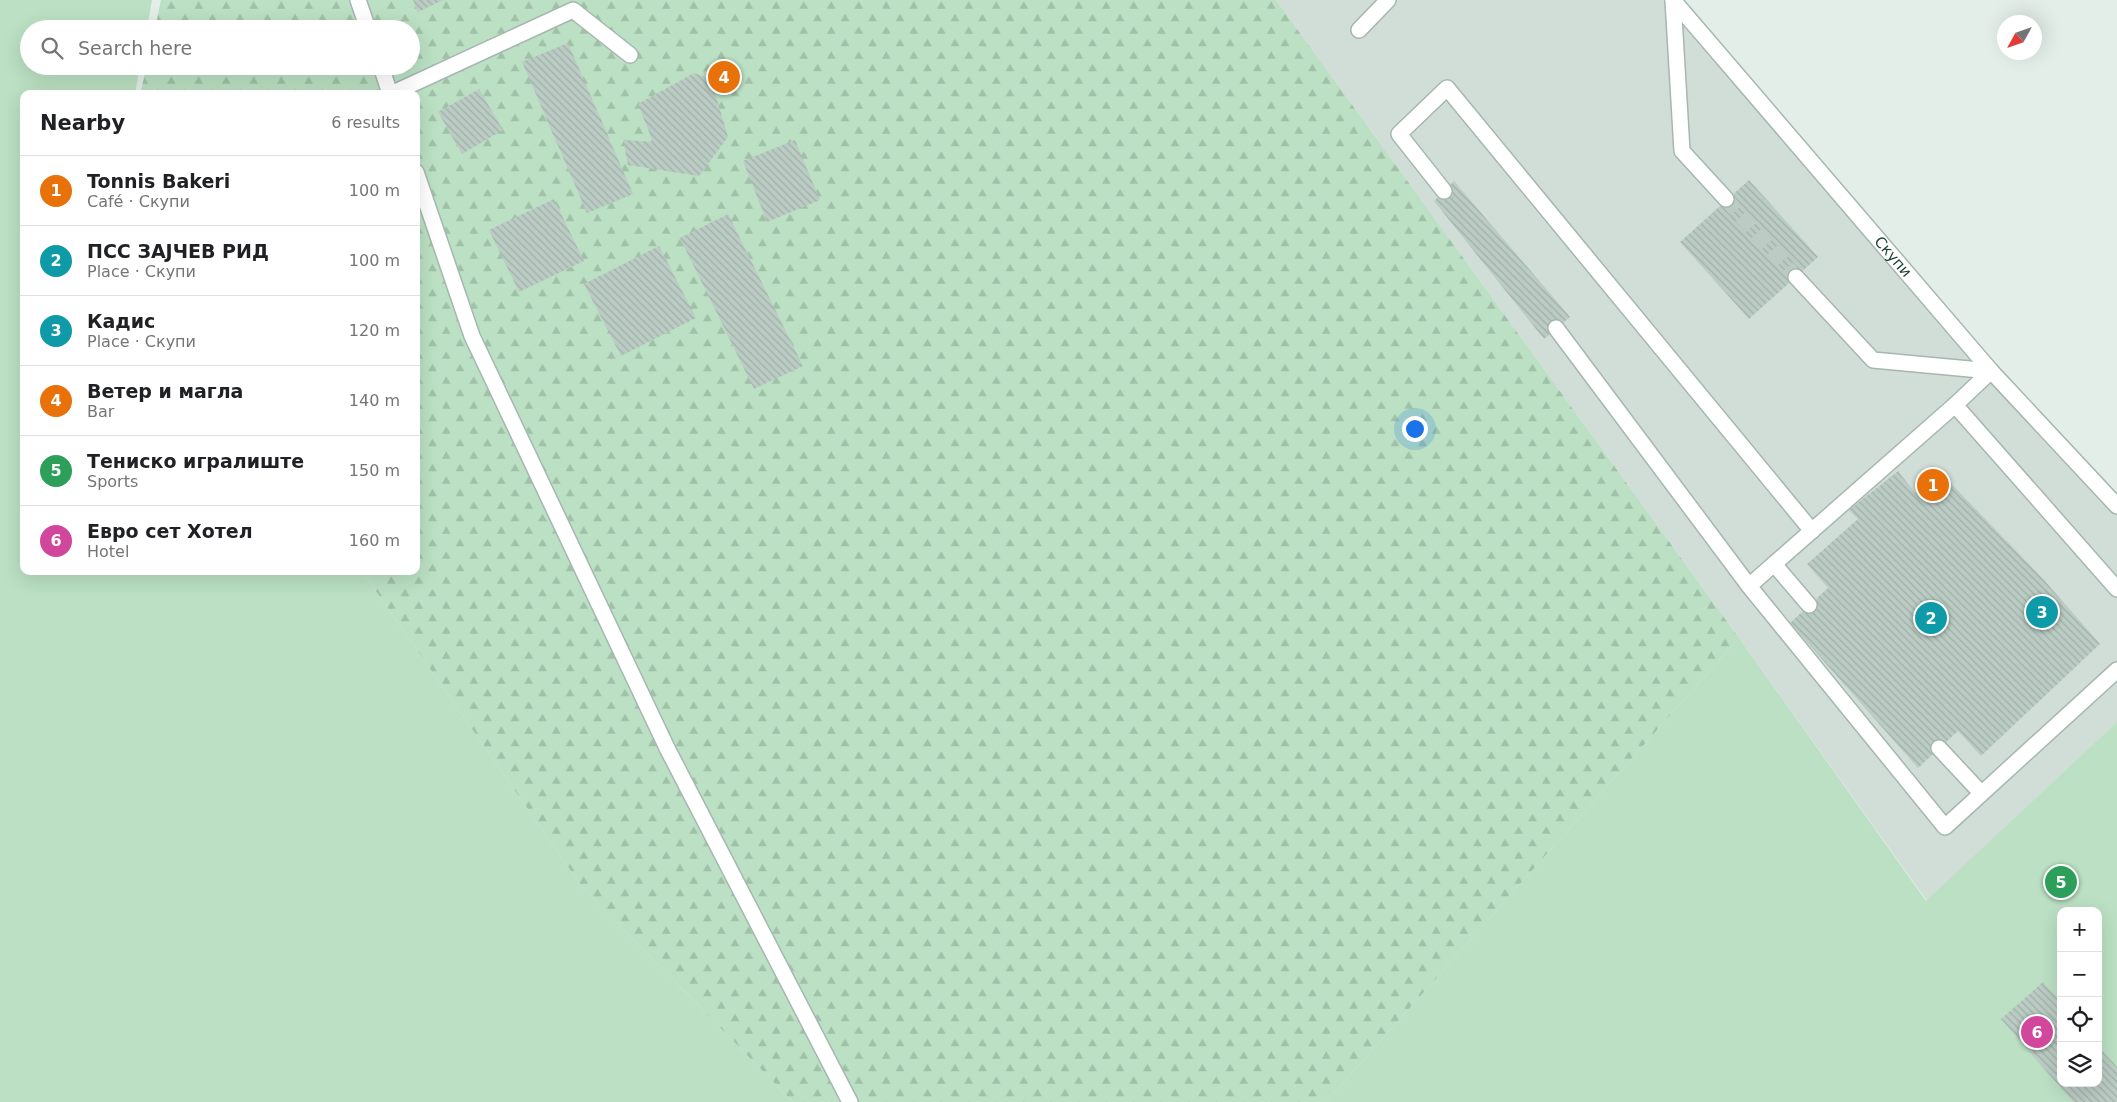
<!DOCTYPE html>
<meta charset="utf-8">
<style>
:root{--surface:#fff;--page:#f6f6f6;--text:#202124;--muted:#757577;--line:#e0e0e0;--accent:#83483a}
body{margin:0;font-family:"DejaVu Sans",sans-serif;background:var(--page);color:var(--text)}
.controls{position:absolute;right:15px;bottom:15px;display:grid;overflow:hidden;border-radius:10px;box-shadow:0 5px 20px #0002}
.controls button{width:45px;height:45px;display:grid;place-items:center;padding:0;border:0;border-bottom:1px solid var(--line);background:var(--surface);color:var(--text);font:25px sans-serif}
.compass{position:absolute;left:1997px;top:15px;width:45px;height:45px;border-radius:50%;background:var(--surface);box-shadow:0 5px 20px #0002;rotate:230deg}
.you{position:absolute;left:1414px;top:428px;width:18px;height:18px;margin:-12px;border:4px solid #fff;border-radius:50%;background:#1a73e8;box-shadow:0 0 0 8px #1a73e833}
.badge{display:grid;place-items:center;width:32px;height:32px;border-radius:50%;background:var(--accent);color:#fff;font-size:16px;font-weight:700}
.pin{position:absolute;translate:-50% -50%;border:2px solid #fff;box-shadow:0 1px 5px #0006}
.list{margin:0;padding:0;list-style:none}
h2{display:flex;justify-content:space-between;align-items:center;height:65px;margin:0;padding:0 20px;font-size:21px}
h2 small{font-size:16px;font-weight:400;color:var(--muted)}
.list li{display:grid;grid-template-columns:32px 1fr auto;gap:15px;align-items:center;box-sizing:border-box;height:70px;padding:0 20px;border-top:1px solid var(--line)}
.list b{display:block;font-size:19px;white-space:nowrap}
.list p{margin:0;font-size:16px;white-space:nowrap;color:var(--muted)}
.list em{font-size:16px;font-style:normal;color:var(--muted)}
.icon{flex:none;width:28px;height:28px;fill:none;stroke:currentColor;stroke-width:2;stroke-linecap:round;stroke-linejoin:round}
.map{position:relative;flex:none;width:2117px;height:1102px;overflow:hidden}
.search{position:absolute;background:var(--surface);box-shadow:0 5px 20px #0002;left:20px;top:20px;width:400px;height:55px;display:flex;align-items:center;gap:12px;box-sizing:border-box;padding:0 18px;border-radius:28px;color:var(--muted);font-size:19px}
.panel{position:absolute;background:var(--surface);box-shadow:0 5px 20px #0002;left:20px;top:90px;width:400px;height:485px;border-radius:10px}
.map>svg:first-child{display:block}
</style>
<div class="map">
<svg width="2117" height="1102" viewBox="0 0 2117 1102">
<defs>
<pattern id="forest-firs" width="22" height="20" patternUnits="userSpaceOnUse" patternTransform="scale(1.25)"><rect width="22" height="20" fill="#bbe0c3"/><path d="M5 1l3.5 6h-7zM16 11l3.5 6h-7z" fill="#a0c1a8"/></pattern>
<pattern id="building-back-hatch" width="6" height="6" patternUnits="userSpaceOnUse" patternTransform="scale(1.25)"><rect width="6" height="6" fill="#bbccc4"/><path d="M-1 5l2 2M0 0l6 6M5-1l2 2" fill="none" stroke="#a0b0a9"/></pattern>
</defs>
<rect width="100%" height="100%" fill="#e3eee9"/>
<path fill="#d1ded8" d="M1276,0H1673L2117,506V722L1927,901L1739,638Z"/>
<g fill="#bbe0c3" fill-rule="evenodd">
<path d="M0,0H152L147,29H29V66H140L135,94H24V571H362L582,887L793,1102H0Z"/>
<path d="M1739,638L1926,901L2117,722V1102H1326ZM2061,911H2098V1083H2061Z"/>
</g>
<path fill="url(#forest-firs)" d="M161,0H1276L1739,638L1326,1102H793L582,887L362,571H416V94H140L147,66H411V29H155Z"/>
<g fill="url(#building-back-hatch)">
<path d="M413,0H443L418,12Z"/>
<path d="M568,43L633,194L587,213L522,62Z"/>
<path d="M694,73L711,79L728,137L699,176L628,165L623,140L653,142L638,104Z"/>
<path d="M479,89L503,130L462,154L438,112Z"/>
<path d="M795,140L820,200L767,222L743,161Z"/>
<path d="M1749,180L1818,257L1749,319L1680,242Z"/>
<path d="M1454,181L1570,317L1544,339L1434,201Z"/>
<path d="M554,199L584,261L519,292L489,230Z"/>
<path d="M728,214L803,366L754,389L680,238Z"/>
<path d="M659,246L696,318L621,356L584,284Z"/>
<path d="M1898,471L1915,493L1939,471L2044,580L2100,644L1981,756L1958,731L1918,768L1790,623L1828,588L1807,564L1858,519L1849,510Z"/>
<path d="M2043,982L2061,1002V1083H2098V1046L2117,1067V1102H2073L2001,1019Z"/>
</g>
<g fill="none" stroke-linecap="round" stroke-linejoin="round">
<path stroke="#bccbc5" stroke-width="15" stroke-dasharray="15 8" stroke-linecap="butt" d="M1726,199L1796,277"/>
<g stroke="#a5b7b0" stroke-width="18">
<g id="minor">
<path d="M358,0L368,29"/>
<path id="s1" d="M1673,0L1991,371L2117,506"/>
<path d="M1673,0L1682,151L1726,199"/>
<path d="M1359,30L1388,0"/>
<path d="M381,66L390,94"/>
<path d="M391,94L573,10L630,55"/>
<path d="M416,172L472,336L667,748L850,1102"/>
<path d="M1444,191L1399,134L1447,88L1812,531"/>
<path d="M1796,277L1873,360L1991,371"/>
<path d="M1556,328L1749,586"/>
<path d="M1991,371L1955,405L1749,586L1945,827L2117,670"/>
<path d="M1955,405L2117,589"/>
<path d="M1774,564L1809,605"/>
<path d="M1939,748L1981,793"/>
</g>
</g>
<use href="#minor" stroke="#fff" stroke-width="15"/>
</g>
<g text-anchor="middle" stroke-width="4.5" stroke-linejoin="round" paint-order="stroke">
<g font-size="15" fill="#214137" stroke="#f4faf7">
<text dy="5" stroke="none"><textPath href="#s1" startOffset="338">Скупи</textPath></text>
</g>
</g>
</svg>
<div class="controls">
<button>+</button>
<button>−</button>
<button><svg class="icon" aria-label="locate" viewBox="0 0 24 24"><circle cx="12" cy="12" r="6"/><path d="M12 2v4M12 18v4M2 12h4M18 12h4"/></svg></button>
<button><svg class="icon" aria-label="layers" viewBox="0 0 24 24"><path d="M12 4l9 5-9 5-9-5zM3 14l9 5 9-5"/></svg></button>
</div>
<svg class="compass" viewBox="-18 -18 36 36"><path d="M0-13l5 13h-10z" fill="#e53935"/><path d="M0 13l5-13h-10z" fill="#757577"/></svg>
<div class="you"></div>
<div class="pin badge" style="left:1933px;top:485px;background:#e8710a">1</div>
<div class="pin badge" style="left:1931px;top:618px;background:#0f9aa8">2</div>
<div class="pin badge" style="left:2042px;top:612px;background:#0f9aa8">3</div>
<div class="pin badge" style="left:724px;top:77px;background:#e8710a">4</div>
<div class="pin badge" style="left:2061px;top:882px;background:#2e9e5b">5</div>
<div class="pin badge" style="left:2037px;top:1032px;background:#d1479c">6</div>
<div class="search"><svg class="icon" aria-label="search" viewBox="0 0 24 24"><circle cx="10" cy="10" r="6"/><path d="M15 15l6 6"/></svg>Search here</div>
<section class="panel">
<h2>Nearby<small>6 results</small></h2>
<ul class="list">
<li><span class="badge" style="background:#e8710a">1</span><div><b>Tonnis Bakeri</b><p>Café · Скупи</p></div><em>100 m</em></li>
<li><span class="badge" style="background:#0f9aa8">2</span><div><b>ПСС ЗАЈЧЕВ РИД</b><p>Place · Скупи</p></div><em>100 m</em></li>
<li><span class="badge" style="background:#0f9aa8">3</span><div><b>Кадис</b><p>Place · Скупи</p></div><em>120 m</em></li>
<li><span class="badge" style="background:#e8710a">4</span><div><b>Ветер и магла</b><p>Bar</p></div><em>140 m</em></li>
<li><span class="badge" style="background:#2e9e5b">5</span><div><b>Тениско игралиште</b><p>Sports</p></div><em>150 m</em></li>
<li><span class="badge" style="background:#d1479c">6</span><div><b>Евро сет Хотел</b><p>Hotel</p></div><em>160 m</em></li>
</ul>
</section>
</div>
